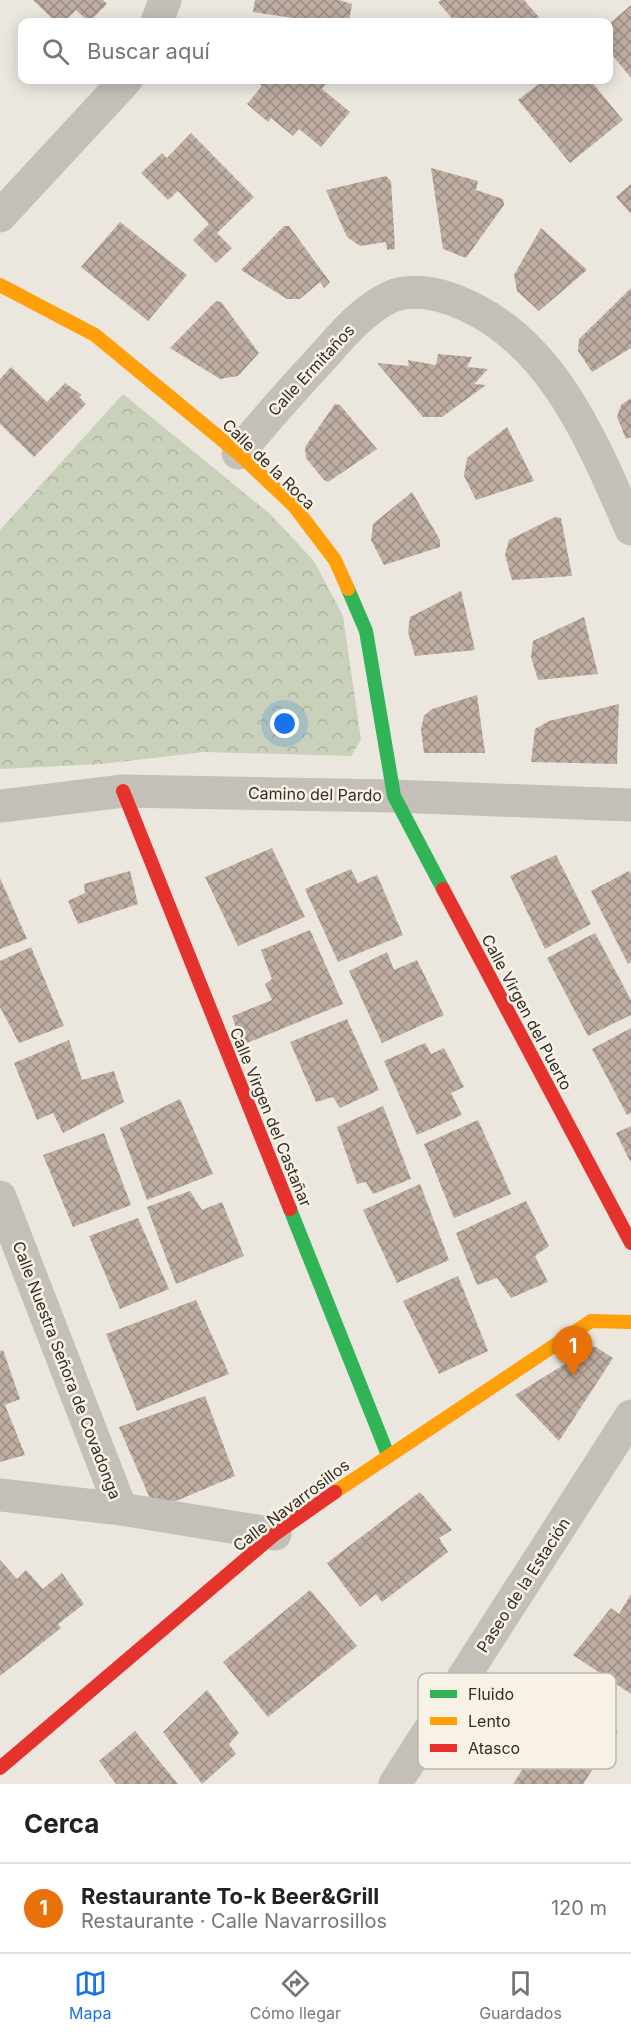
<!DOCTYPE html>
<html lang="es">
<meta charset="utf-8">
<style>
:root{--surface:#fff;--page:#f2f2f2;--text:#222;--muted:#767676;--line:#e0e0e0;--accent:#1a73e8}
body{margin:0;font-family:Inter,sans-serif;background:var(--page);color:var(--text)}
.you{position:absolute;left:285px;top:724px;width:21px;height:21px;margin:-15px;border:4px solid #fff;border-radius:50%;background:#1a73e8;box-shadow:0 0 0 9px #1a73e833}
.badge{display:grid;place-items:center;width:39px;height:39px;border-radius:50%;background:var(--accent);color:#fff;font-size:20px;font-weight:700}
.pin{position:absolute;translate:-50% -50px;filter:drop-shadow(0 2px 3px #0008)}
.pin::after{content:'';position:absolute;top:32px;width:21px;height:18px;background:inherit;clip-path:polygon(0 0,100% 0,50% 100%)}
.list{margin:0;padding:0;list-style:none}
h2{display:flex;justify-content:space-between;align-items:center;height:78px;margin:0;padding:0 24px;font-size:26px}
h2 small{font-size:20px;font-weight:400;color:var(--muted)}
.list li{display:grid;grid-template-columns:39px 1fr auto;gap:18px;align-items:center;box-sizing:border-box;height:90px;padding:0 24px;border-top:2px solid var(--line)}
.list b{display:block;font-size:22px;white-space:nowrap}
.list p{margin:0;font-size:20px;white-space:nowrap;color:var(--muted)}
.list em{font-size:20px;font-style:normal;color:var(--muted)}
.icon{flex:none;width:33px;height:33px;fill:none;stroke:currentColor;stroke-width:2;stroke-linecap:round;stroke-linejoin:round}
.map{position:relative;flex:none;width:631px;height:1784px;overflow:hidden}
.search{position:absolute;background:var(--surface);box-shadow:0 3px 15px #0003;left:18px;right:18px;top:18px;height:66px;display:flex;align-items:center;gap:15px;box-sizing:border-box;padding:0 21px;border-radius:12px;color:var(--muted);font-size:22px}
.sheet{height:168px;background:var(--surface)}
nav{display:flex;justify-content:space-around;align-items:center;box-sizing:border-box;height:84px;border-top:2px solid var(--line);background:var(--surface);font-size:16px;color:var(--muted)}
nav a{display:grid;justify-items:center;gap:3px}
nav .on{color:var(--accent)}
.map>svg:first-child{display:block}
</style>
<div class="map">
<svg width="631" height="1784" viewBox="0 0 631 1784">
<defs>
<pattern id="forest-crowns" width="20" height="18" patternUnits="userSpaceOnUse" patternTransform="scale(1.5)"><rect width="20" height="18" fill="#c9d1ba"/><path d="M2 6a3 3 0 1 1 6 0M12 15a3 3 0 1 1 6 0" fill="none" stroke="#adb4a0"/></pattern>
<pattern id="building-cross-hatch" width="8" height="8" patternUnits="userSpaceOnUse" patternTransform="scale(1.5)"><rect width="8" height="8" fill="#beada1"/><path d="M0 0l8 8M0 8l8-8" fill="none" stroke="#9b8d83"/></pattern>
</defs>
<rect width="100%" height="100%" fill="#ebe7df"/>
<path fill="url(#forest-crowns)" d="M123,394L269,513L314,561L343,616L361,740L351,756L204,752L102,764L0,769V530Z"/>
<g fill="url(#building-cross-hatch)">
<path d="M33,0H103L107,4L89,22L76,10L64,22H56Z"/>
<path d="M255,0H339L352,4L349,22H321L253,12Z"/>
<path d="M441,0H524L543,22H455L438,2Z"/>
<path d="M631,5V78L609,51V24Z"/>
<path d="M255,80H328L322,89L350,112L321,147L299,129L293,136L271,118L268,122L247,104L262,86Z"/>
<path d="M544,80H590L623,120L570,163L518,100Z"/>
<path d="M191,133L254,197L217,233L232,248L216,263L193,240L209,224L178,191L168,200L141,173L162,153L167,158Z"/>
<path d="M431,168L478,181L476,190L503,199L504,205L466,258L443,249Z"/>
<path d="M386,176L391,181L395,249L387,250L386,242L360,246L347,237L326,190Z"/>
<path d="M631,184V214L616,197Z"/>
<path d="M120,222L187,275L148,321L81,267Z"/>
<path d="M284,226H289L330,282L324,288L320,282L300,299H287L241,270Z"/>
<path d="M541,228L587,270L539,311L517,291L514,275Z"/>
<path d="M631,288V348L592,372L578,351L579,339Z"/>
<path d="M216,301L221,302L259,353L238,376L220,379L170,348Z"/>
<path d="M438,354L472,357L467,367L488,369L474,384L486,385L442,417H423L377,363L409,366L408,360L436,365Z"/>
<path d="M11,367L47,402L65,383L82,395L79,397L86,404L34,457L0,424V379Z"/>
<path d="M631,398V437L626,439L617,417L621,405Z"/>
<path d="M335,404L340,405L377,449L328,482L324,480L306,458L305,447Z"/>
<path d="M507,427L534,481L476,500L464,476L467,458Z"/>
<path d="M412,492L440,540V547L384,565L371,540L373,524Z"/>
<path d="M555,517L561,518L572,576L512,580L505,555L509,540Z"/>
<path d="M461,591L475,650L415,656L408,632L410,617Z"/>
<path d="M584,617L598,674L538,680L531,657L533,641Z"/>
<path d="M477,695L485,753H424L421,729L424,716L432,709Z"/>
<path d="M619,704L617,764L531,762L535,729L549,721Z"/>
<path d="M272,848L305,917L238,946L205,877Z"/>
<path d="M556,855L591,924L545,949L510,876Z"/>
<path d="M351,869L358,883L377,875L403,935L338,962L305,889Z"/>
<path d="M130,871L138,904L78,924L68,901L85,893L84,884Z"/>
<path d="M629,871L631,874V962L628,964L591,891Z"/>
<path d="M0,878L27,939L0,949Z"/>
<path d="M310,930L343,1004L242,1045L232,1016L272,1000L265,984L272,979L261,950Z"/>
<path d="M595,933L631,1000V1015L588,1036L547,958Z"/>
<path d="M31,947L64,1026L19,1043L0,1007V961Z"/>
<path d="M387,952L394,970L417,960L444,1015L382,1043L349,971Z"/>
<path d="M347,1019L379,1090L340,1108L333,1097L316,1102L290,1042Z"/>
<path d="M631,1028V1113L627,1115L592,1049Z"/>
<path d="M69,1040L82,1080L114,1071L124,1102L63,1133L53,1113L37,1120L14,1063Z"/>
<path d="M425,1043L431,1054L444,1048L464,1087L451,1093L462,1115L417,1135L384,1061Z"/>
<path d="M180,1099L213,1174L147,1200L120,1128Z"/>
<path d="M383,1106L411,1179L373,1194L366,1182L357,1184L337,1127Z"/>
<path d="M478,1120L511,1194L454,1218L424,1144Z"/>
<path d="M631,1126V1163L616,1133Z"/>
<path d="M104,1133L131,1205L73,1227L43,1155Z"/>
<path d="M420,1184L449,1260L397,1283L363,1210Z"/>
<path d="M190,1191L202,1210L222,1202L244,1256L176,1284L147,1207Z"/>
<path d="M526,1201L549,1246L535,1256L548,1282L511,1298L497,1278L477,1285L456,1233Z"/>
<path d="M138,1218L169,1289L120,1309L89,1236Z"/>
<path d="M458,1276L488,1351L439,1374L403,1301Z"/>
<path d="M196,1300L229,1374L137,1411L106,1334Z"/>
<path d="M594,1346L613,1358L559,1441L515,1395Z"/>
<path d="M3,1350L20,1399L5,1405L25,1455L0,1462V1351Z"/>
<path d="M205,1396L235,1476L155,1510L119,1427Z"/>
<path d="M420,1492L452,1530L439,1538L448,1552L382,1602L376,1594L360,1607L327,1563Z"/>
<path d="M0,1560L17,1579L26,1570L43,1589L62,1573L84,1604L58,1624L61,1628L0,1676Z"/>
<path d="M310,1590L357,1646L268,1717L223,1662Z"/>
<path d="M631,1594V1694L573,1655L611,1608L619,1614Z"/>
<path d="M207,1690L239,1733L229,1744L236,1754L202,1784L163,1732Z"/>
<path d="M570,1697L618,1731L587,1778L583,1784H513Z"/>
<path d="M135,1731L178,1784H116L99,1761Z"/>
</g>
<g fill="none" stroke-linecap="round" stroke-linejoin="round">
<g stroke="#c4bfb8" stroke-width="33">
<path d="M157,22L165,0"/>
<path d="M0,216L126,80"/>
<path d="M238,453C264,422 291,391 319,361C340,338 361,311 390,297C410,288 436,293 456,301C552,338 592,441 631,529"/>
<path d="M0,806L123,791L394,796L631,805"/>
<path d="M0,1197L121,1509"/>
<path d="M0,1495L121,1509L275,1534"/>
<path d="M395,1784L631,1416"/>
</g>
<g stroke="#30b455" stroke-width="14">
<path d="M348,589L366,631L394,796L443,889"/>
<path d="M290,1209L388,1455"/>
</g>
<g stroke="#ff9f0a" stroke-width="14">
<path d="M0,285L95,335L238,453L294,506L335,560L348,589"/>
<path d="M335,1492L591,1321L631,1322"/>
</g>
<g stroke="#e5322d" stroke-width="14">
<path d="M123,791L290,1209"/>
<path d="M443,889L631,1243"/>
<path d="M0,1768L275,1534L335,1492"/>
</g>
</g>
<g text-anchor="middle" stroke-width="5" stroke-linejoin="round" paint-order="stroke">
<g font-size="16" fill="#342d27" stroke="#f8f2e6">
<text transform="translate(311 370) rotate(-47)" y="6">Calle Ermitaños</text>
<text transform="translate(269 464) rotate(44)" y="6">Calle de la Roca</text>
<text transform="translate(315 794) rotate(1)" y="6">Camino del Pardo</text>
<text transform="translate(527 1012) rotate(62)" y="6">Calle Virgen del Puerto</text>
<text transform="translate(271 1117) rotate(68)" y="6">Calle Virgen del Castañar</text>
<text transform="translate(67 1370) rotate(69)" y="6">Calle Nuestra Señora de Covadonga</text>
<text transform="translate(291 1505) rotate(-37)" y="6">Calle Navarrosillos</text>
<text transform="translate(523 1585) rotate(-57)" y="6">Paseo de la Estación</text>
</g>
</g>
<rect x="418" y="1673" width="198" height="96" rx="9" fill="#f8f2e6" stroke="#bdb7ad" stroke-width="1.5"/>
<rect x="430" y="1690" width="27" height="8" fill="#30b455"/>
<rect x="430" y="1717" width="27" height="8" fill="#ff9f0a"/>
<rect x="430" y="1744" width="27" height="8" fill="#e5322d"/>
<g font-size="16" fill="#342d27">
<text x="468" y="1700">Fluido</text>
<text x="468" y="1727">Lento</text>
<text x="468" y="1754">Atasco</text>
</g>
</svg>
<div class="you"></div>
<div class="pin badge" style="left:573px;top:1376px;background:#e8710a">1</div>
<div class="search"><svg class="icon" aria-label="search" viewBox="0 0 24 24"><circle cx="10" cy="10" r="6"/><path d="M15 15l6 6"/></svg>Buscar aquí</div>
</div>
<section class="sheet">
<h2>Cerca<small></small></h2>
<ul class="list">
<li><span class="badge" style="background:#e8710a">1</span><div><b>Restaurante To-k Beer&amp;Grill</b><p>Restaurante · Calle Navarrosillos</p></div><em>120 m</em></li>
</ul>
</section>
<nav>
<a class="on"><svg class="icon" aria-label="map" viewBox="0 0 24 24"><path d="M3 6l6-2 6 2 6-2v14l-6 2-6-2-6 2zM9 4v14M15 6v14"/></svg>Mapa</a>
<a><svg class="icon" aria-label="directions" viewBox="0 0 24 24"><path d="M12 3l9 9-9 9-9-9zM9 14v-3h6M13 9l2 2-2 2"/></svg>Cómo llegar</a>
<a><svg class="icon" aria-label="saved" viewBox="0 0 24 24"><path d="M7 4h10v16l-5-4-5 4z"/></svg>Guardados</a>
</nav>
